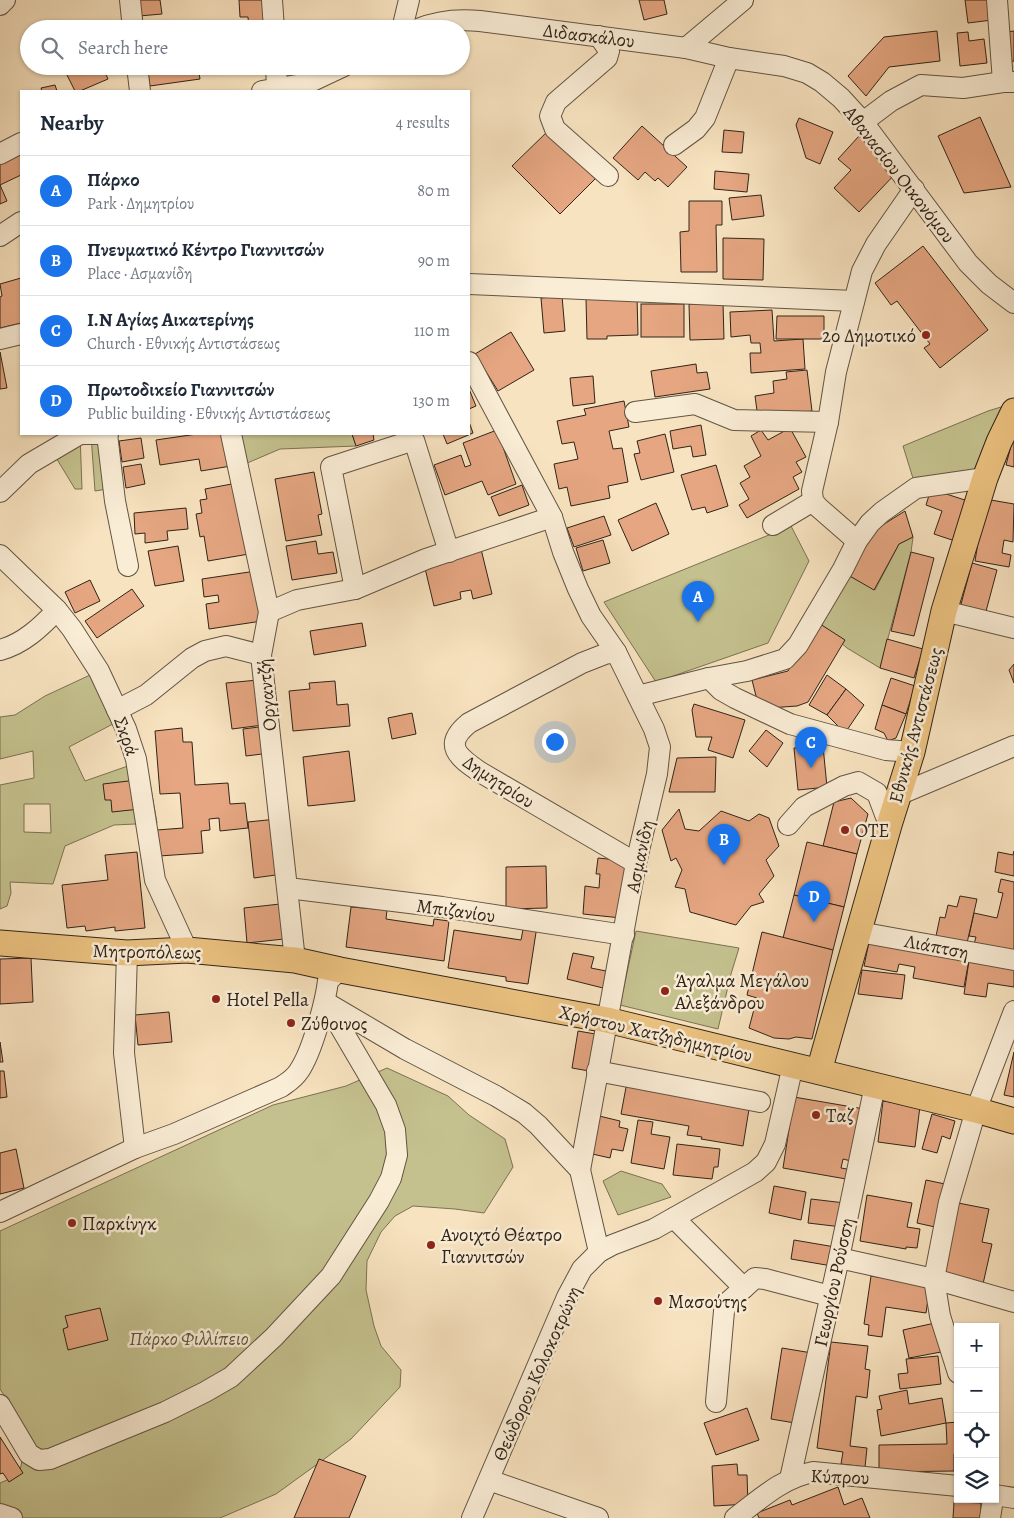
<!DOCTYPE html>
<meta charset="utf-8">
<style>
:root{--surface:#fff;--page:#f2f2f3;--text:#1f2937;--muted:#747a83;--line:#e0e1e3;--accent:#1a73e8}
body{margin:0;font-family:Alegreya,serif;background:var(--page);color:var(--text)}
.controls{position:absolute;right:15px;bottom:15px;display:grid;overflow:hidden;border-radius:0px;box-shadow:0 1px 4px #0004}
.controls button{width:45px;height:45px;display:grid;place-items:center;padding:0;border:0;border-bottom:1px solid var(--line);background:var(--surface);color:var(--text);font:25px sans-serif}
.you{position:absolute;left:554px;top:741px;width:18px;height:18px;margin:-12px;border:4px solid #fff;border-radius:50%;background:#1a73e8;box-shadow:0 0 0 8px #1a73e833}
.badge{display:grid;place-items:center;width:32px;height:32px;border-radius:50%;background:var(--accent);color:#fff;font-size:16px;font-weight:700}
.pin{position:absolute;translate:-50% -41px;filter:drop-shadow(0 1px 2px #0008)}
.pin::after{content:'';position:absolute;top:26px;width:18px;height:15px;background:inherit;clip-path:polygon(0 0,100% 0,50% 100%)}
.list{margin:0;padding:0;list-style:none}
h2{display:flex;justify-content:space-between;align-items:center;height:65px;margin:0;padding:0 20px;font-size:21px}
h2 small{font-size:16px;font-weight:400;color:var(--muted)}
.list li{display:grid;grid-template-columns:32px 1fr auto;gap:15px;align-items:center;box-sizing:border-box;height:70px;padding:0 20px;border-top:1px solid var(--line)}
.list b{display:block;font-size:19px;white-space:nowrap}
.list p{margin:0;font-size:16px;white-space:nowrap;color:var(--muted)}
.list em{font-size:16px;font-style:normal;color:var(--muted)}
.icon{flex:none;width:28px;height:28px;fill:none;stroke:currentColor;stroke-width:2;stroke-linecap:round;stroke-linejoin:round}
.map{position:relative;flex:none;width:1014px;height:1518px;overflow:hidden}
.search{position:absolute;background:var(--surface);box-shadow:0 1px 4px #0004;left:20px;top:20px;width:450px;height:55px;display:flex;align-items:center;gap:12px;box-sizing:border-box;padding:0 18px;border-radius:28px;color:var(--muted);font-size:19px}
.panel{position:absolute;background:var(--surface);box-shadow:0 1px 4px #0004;left:20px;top:90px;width:450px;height:345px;border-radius:0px}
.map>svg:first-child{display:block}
</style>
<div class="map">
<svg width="1014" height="1518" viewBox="0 0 1014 1518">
<rect width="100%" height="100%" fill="#f8e3c0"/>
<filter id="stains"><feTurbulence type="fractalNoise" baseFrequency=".004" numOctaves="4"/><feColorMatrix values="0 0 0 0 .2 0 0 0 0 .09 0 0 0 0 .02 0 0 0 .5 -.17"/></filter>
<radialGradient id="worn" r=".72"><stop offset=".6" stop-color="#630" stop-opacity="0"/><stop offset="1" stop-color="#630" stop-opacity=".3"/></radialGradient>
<g fill="#c4c18e" stroke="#7a7254" fill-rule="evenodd">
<path d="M1014,403L985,478L916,488L903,446L988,411Z"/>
<path d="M80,434L82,489H75L52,451Z"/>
<path d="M107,434L114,488L95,491L91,435Z"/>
<path d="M238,434H352L356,446L280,449L245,464Z"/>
<path d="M791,526L809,561L768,643L656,682L604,602Z"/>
<path d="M913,537L911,552L880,668L847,648L817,622L848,575L875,590L899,544Z"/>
<path d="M105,668L130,715L69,747L85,781L145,760L148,772L157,823L114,825L65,846L53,884L10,882L11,893L7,906L0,909V785L34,778L33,751L0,759V717L15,715L45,696ZM24,804H50L51,833L24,832Z"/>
<path d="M636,931L739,948L731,974L718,1029L620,1005Z"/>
<path d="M387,1068L448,1096L469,1115L505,1139L513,1167L484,1213L455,1209L413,1206L395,1216L381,1232L367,1261L366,1290L374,1326L381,1346L401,1370L400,1387L351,1439L323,1460L276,1494L220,1518H12L0,1514V1483L19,1475L22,1461L7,1426L5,1397L0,1389V1231L273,1105L346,1086Z"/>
<path d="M621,1171L662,1184L671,1197L618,1215L603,1181Z"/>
</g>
<g fill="#e5a681" stroke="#302419">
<path d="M138,0H160L162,14L139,16Z"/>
<path d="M239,0H267L268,29H249L248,17H240Z"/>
<path d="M639,0H664L667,14L644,20Z"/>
<path d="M965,0H990L992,20L968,23Z"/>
<path d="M937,31L940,61L889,67L866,96L848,76L884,37Z"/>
<path d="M1014,31V61L1010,62L1007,32Z"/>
<path d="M968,32L969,41L984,39L987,63L960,66L957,33Z"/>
<path d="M72,66H102L108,79L80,91H75L66,73L73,69Z"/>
<path d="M147,66H198L200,79L150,86Z"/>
<path d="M215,66H270V69L216,74Z"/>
<path d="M55,85L57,91H42L41,88Z"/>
<path d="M980,117L1011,187L964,193L938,136Z"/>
<path d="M799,118L833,132L820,164L806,158L796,125Z"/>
<path d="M642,126L687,167L668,187L658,178L655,181L645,172L638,180L613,158Z"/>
<path d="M549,130L596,178L560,214L512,166Z"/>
<path d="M724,130L744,132L742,153L722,152Z"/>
<path d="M859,136L897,172L859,212L834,188L851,170L838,159Z"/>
<path d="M21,153V175L0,185V163Z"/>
<path d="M715,171L749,174L747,192L714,189Z"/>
<path d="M0,185L7,201L0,204Z"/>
<path d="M761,195L764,216L732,220L729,198Z"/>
<path d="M689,201H722V225H716L717,272H681L680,232L689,231Z"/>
<path d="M723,238L764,239L763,280L723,279Z"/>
<path d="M923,246L988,330L940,368L924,348L930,344L897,301L891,305L875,283Z"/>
<path d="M21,278V323L0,328V297L2,296L0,284Z"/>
<path d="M562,296L565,331L544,333L541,298Z"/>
<path d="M637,297L638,335L607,336V339H587L586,299Z"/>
<path d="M723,303L724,339L690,340L689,304Z"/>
<rect x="641" y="304" width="43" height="33"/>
<path d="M772,310L774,341L803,339L805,369L751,373L750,353H761L760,343H751L750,335L731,337L730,312Z"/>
<path d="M777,316H824V339H776Z"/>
<path d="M511,332L534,370L498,391L475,354Z"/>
<path d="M0,352L7,388L0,389Z"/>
<path d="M696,364L697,373L707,372L710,389L655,397L651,371Z"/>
<path d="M807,370L812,411L758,418L755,396L774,393L773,381L787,379L786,372Z"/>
<path d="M593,376L595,403L573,406L570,378Z"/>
<path d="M469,389L476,406L469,409Z"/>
<path d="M624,401L629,427L609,431L613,449L622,448L628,482L608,486L610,498L571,506L567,487L559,489L554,464L578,459L574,442L562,444L557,421L586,415L584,409Z"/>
<path d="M469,422L473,433L447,444L443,434H469Z"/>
<path d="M701,425L706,455L693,457L691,446L673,449L670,431Z"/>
<path d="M790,428L806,457L796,462L802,472L793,477L799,489L747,518L739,505L749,499L740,483L750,477L744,466L761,456L751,436L761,430L768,440Z"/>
<path d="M497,430L516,484L488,495L482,481L445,495L434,465L461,455L465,467L471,465L463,443Z"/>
<path d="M197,434H226L231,466L201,471L199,459L160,465L156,440Z"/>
<path d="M352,434H373L374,440L356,446Z"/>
<path d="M665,434L674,472L641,480L634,454L640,453L637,441Z"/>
<path d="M141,438L144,458L122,462L119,441Z"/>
<path d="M1013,438L1014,439V467L1006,465Z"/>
<path d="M141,464L145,484L126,488L123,467Z"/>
<path d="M716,465L728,506L707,513L705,507L692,510L681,475Z"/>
<path d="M314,472L322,514L318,515L322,535L286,541L275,479Z"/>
<path d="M237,483L249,554L208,561L204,536L200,537L196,514L202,513L200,500L207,499L205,489Z"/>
<path d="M522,485L529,505L499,516L491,497Z"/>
<path d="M931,489L974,503L961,543L934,534L942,511L926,505Z"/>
<path d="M985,499L1014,504L1013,542L1004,540L1002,553L1011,555L1009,567L975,561Z"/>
<path d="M656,503L669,534L632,551L618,520Z"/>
<path d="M186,508L188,529L167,531L168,540L145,543V533L135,534L134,513Z"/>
<path d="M905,511L913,537L899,544L874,590L848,575L873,531Z"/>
<path d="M604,516L611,535L574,547L567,528Z"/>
<path d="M603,540L610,563L583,571L576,548Z"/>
<path d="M316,541L318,554L333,552L337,573L292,580L286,546Z"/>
<path d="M178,546L184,581L155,586L148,551Z"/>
<path d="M481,549L492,594L473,599L471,590L460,592L461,599L434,606L424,564Z"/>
<path d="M911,552L934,558L914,636L891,631Z"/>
<path d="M972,563L997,570L985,615L960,608Z"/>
<path d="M256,571L262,621L209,629L206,604L219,602L218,595L204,597L202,579Z"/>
<path d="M90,580L100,601L75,613L65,592Z"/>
<path d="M132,589L144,606L97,638L85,621Z"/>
<path d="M817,622L845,640L808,702L797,706L769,708L757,700L752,680L788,671Z"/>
<path d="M362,623L366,646L314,655L310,631Z"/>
<path d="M887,639L923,649L914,678L880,668Z"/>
<path d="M1014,664V683L1009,670Z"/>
<path d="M827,675L846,689L827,715L809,705Z"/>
<path d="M891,678L915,686L906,714L882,705Z"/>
<path d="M258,680L263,725L232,729L226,683Z"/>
<path d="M335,681L337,705L348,704L350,726L293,731L289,691L310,689L309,683Z"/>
<path d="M846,689L864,705L845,733L827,715Z"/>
<path d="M694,704L745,720L733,758L708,750L712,737H696L692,710Z"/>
<path d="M882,705L906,714L896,738L888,741L884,733L875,729Z"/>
<path d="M412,713L416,734L392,739L388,718Z"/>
<path d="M267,726L270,753L246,756L243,729Z"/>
<path d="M182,728L183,742H192L195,785L228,783L230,804L245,803L248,828L220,831L219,818L209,819L210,830L201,831L203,853L159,856L157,830L183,828L180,793L160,794L155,731Z"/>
<path d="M766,730L783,743L767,767L749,751Z"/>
<path d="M823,746L827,787L798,790L794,748Z"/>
<path d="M349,751L355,801L308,806L303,757Z"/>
<path d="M716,757L715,792H669L677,758Z"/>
<path d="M137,780L140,809L112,812L111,800H105L103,784Z"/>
<path d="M851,798L868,814L857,854L823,846L834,802Z"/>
<path d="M679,809L685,829L699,831L721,811L749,821L759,814L769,818L779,846L766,860L774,876L759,894L764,902L751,906L736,925L690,912L685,889L675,887L682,870L676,858L671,861L662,830Z"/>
<path d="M277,819L283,874L254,878L248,822Z"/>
<path d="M807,842L857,854L844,907L794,895Z"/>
<path d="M1014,851V876L995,872L998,852L1013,855Z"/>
<path d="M137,852L145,928L115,931V927L86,931L85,926L67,928L62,885L108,880L105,855Z"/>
<path d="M598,858L627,861L621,918L583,914L585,886L599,888L600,874H596Z"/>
<path d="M546,866L547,908L506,909V867Z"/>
<path d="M1001,879L1014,882V958L973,948L976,937L969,936L974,913L997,918L1003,893L998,892Z"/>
<path d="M794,895L844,907L833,950L783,938Z"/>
<path d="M960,896L977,899L967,943L936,936L940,917L945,918L948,905L957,907Z"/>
<path d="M280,904L284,939L247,943L244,908Z"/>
<path d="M351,907L387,910L386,919L433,926L434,919L449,921L444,961L346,947Z"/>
<path d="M524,924L537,926L528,984L506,981V977L448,968L454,930L521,940Z"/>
<path d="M762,932L833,950L812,1039L796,1037L789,1039L774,1038L749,1028L757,998L747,995Z"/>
<path d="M869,942L969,960L964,987L913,978L915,967L899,964L897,972L864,966Z"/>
<path d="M573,953L594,957L591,968L611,972L607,989L567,979Z"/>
<path d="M31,958L33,1002L0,1004V959Z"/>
<path d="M969,961L1014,968V987L988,983L986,997L964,994Z"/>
<path d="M862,970L905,975L902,999L858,994Z"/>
<path d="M169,1012L172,1042L138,1045L135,1015Z"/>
<path d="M578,1031L601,1035L595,1072L572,1068Z"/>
<path d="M0,1042L3,1062H0Z"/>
<path d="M1014,1052V1097L1004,1095Z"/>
<path d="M0,1071H4L7,1097L0,1098Z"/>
<path d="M627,1082L750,1103L743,1146L701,1139L702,1137L687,1135L689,1126L621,1114Z"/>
<path d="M794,1097L864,1109L855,1162L843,1159L841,1168L853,1170L852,1180L783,1168Z"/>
<path d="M883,1101L920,1106L915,1147L878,1142Z"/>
<path d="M932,1114L955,1121L950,1139L942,1136L937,1153L922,1149Z"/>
<path d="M595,1115L620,1121L619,1127L628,1129L623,1151L612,1149L610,1158L588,1153Z"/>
<path d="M638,1120L653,1122L651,1134L670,1137L664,1169L631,1163Z"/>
<path d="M677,1144L720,1149L718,1167H714L712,1179L673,1175Z"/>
<path d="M16,1149L24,1188L0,1194V1153Z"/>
<path d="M926,1180L945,1184L935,1227L917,1223Z"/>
<path d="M774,1186L806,1192L801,1220L769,1213Z"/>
<path d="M867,1195L912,1203L907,1227L920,1229L917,1248L906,1247V1249L860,1241Z"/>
<path d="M811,1199L845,1203L842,1227L808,1223Z"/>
<path d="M953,1202L989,1209L982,1242L992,1244L983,1284L939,1275Z"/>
<path d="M794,1240L835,1247L832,1266L791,1259Z"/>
<path d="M871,1276L930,1285L926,1313L886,1307L882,1337L868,1335L869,1325L864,1324Z"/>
<path d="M100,1308L108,1340L68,1350L63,1329L68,1327L65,1316Z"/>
<path d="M935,1323L941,1352L909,1358L903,1330Z"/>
<path d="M831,1342L868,1346L865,1369L870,1370L867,1398L856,1396L850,1446L867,1448L865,1467L841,1464L843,1452L817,1448Z"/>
<path d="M782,1348L812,1353L801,1424L771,1419Z"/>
<path d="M938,1356L941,1384L900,1389L898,1374L908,1373L906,1359Z"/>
<path d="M907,1390L909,1404L942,1398L946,1423L881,1436L877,1410L882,1409L879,1396Z"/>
<path d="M747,1408L759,1440L716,1455L704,1423Z"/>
<path d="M958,1422V1454H954V1471L879,1472V1445L947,1444L946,1423Z"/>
<path d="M0,1437L23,1473L9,1482L3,1473L0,1474Z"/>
<path d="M319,1459L366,1476L349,1518H294Z"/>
<path d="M737,1464L738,1475H747L748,1504L714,1506L712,1466Z"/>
<path d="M838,1487L844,1505L862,1498L870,1518H759L757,1513L790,1500L792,1505Z"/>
<path d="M954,1502L981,1503V1518H953Z"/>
</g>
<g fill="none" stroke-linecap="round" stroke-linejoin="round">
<g stroke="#625443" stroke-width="22">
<g id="minor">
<path d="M130,0L133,29"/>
<path d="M272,0L274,29"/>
<path d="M997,0L1003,82"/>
<path d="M0,5L5,0"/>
<path d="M402,29L409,0"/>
<path d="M418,29C437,21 460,19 480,21L686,48L729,58L784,66L807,73L822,82L841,98L863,122L968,263L989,284L1014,303"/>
<path d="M599,36L609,51L607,58L556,102L550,116L555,129L608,176"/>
<path d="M686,48L743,0"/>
<path d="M137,66L140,91"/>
<path d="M276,66L277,89"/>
<path d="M262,91L308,83L344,66"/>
<path d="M863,122L891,101L921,85L963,88L1003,82H1014"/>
<path d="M674,145L696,129L705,118L729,58"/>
<path d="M0,154L21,143"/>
<path d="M0,236L21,222"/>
<path d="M469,284L854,301"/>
<path d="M0,339L21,334"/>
<path d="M469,362L552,517L563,552L578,589L591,616L616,652L654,729L660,747L657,774L636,863L580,1170"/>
<path d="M635,412L695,404L734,420L828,422"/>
<path d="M107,434L115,501L128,566"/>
<path d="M231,434L269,612L261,655L295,960"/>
<path d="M0,492L29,464L80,434H108"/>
<path d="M773,525L813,501"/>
<path d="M857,541L818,507L813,501L812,491L828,422L836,372L862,271L876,244L914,189"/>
<path d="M0,555L57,610L72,629L99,671L126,729L136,759L155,880L187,950"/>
<path d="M355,589L331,467L414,440L449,552"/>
<path d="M944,611L1014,628"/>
<path d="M269,612L297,600L355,589L426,559L552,517"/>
<path d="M0,650C23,644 41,627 57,610"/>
<path d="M616,652L605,654L582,663L469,723C442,745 458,757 480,772L636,863"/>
<path d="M709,678L721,690L735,698L790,724L886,750L912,752"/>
<path d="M638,696L709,678L747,671L785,659L798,645L843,569L857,541L870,523L882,512L916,488L985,478"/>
<path d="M117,710L146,695L192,658L205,651L226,646L261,655"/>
<path d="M898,795L1014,746"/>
<path d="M788,825L804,807L844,786L858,782L877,793L889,825"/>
<path d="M288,888L442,907L624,935"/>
<path d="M859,932L1014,960"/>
<path d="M127,953L124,1053L135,1148"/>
<path d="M327,1003L405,1049L496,1096L524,1113L538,1125L580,1170L599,1252"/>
<path d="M597,1071L760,1102"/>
<path d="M0,1212L135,1148L174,1134L281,1087C288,1082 294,1079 299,1071C312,1052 325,1004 328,981L340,970"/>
<path d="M674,1218L744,1288"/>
<path d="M839,1258L934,1279L1014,1302"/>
<path d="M958,1373L940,1316L934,1279L949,1202L976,1110L1014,1011"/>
<path d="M716,1402L724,1311L727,1303L755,1278L765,1279L830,1296"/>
<path d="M0,1405L29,1454L39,1460L50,1459L165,1412L205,1392L231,1377L274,1337L331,1276L379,1201L391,1178L397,1155L395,1130L386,1105L325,1001"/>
<path d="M790,1479L839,1258L875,1085"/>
<path d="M489,1480L598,1518"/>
<path d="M995,1495L1014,1498"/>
<path d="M0,1514L12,1518"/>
<path d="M472,1518L567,1297L582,1269L599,1252L612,1245L654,1229L755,1172L766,1162L775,1144L793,1065"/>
<path d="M735,1518C759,1500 782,1478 813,1472L958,1486"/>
<path d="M990,1518L993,1499"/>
</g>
</g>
<g stroke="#302419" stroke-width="27">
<g id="major">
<path d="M0,943L127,953L187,950L295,960L340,970L607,1020L976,1110L1014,1121"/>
<path d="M819,1071L889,825L912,752L944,611L985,478L999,442L1014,411"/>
</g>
</g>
<use href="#minor" stroke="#faedd6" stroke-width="20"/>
<use href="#major" stroke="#ecc280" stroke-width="25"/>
</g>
<g fill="#8f2418" stroke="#faedd6" stroke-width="2">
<circle cx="926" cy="335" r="5"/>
<circle cx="845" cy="830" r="5"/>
<circle cx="665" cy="991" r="5"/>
<circle cx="216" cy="999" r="5"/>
<circle cx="291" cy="1023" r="5"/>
<circle cx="816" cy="1115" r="5"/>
<circle cx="72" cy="1223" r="5"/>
<circle cx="431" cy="1245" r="5"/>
<circle cx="658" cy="1301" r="5"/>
</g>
<g text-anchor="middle" stroke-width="5" stroke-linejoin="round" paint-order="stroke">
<g font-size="19" fill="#302419" stroke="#faedd6">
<text transform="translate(589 35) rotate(7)" y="7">Διδασκάλου</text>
<text transform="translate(900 174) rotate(52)" y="7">Αθανασίου Οικονόμου</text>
<text transform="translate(266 695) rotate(-95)" y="7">Οργαντζή</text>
<text transform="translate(915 725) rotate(-75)" y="7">Εθνικής Αντιστάσεως</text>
<text transform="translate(127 736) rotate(70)" y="7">Σκρά</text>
<text transform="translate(499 781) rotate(33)" y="7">Δημητρίου</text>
<text transform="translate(639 856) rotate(-78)" y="7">Ασμανίδη</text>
<text transform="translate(456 910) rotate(8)" y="7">Μπιζανίου</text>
<text transform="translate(937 946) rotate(11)" y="7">Λιάπτση</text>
<text transform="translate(147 951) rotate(1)" y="7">Μητροπόλεως</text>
<text transform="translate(656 1033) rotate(13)" y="7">Χρήστου Χατζηδημητρίου</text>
<text transform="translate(833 1282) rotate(-78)" y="7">Γεωργίου Ρούσση</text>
<text transform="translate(536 1373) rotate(-66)" y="7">Θεώδορου Κολοκοτρώνη</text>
<text transform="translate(840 1476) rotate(2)" y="7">Κύπρου</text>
</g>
<g font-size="19" fill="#302419" stroke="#faedd6" text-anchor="start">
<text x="916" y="342" text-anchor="end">2ο Δημοτικό</text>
<text x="855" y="837">ΟΤΕ</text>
<text x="675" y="987">Άγαλμα Μεγάλου<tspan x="675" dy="22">Αλεξάνδρου</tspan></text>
<text x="226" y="1006">Hotel Pella</text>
<text x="301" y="1030">Ζύθοινος</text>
<text x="826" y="1122">Ταζ</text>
<text x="82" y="1230">Παρκίνγκ</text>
<text x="441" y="1241">Ανοιχτό Θέατρο<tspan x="441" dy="22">Γιαννιτσών</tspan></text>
<text x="668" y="1308">Μασούτης</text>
</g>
<g font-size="19" font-style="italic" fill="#5c533c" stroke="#faedd6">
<text x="189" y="1345">Πάρκο Φιλλίπειο</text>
</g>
</g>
<rect width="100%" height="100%" filter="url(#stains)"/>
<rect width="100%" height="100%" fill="url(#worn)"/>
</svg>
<div class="controls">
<button>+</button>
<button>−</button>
<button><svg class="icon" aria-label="locate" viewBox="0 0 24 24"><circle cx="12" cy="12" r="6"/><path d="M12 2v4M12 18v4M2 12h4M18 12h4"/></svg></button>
<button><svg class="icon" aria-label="layers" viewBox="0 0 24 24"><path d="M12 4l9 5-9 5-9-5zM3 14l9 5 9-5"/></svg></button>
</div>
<div class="you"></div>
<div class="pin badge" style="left:698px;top:622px">A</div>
<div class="pin badge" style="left:724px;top:865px">B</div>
<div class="pin badge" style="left:811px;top:768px">C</div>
<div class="pin badge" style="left:814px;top:922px">D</div>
<div class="search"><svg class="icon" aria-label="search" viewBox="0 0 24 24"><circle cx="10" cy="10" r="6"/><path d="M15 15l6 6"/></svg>Search here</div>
<section class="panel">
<h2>Nearby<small>4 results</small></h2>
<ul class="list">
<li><span class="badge">A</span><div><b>Πάρκο</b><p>Park · Δημητρίου</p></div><em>80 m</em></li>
<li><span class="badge">B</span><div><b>Πνευματικό Κέντρο Γιαννιτσών</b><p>Place · Ασμανίδη</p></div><em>90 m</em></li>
<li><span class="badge">C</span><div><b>Ι.Ν Αγίας Αικατερίνης</b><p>Church · Εθνικής Αντιστάσεως</p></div><em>110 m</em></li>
<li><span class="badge">D</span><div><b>Πρωτοδικείο Γιαννιτσών</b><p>Public building · Εθνικής Αντιστάσεως</p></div><em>130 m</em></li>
</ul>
</section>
</div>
